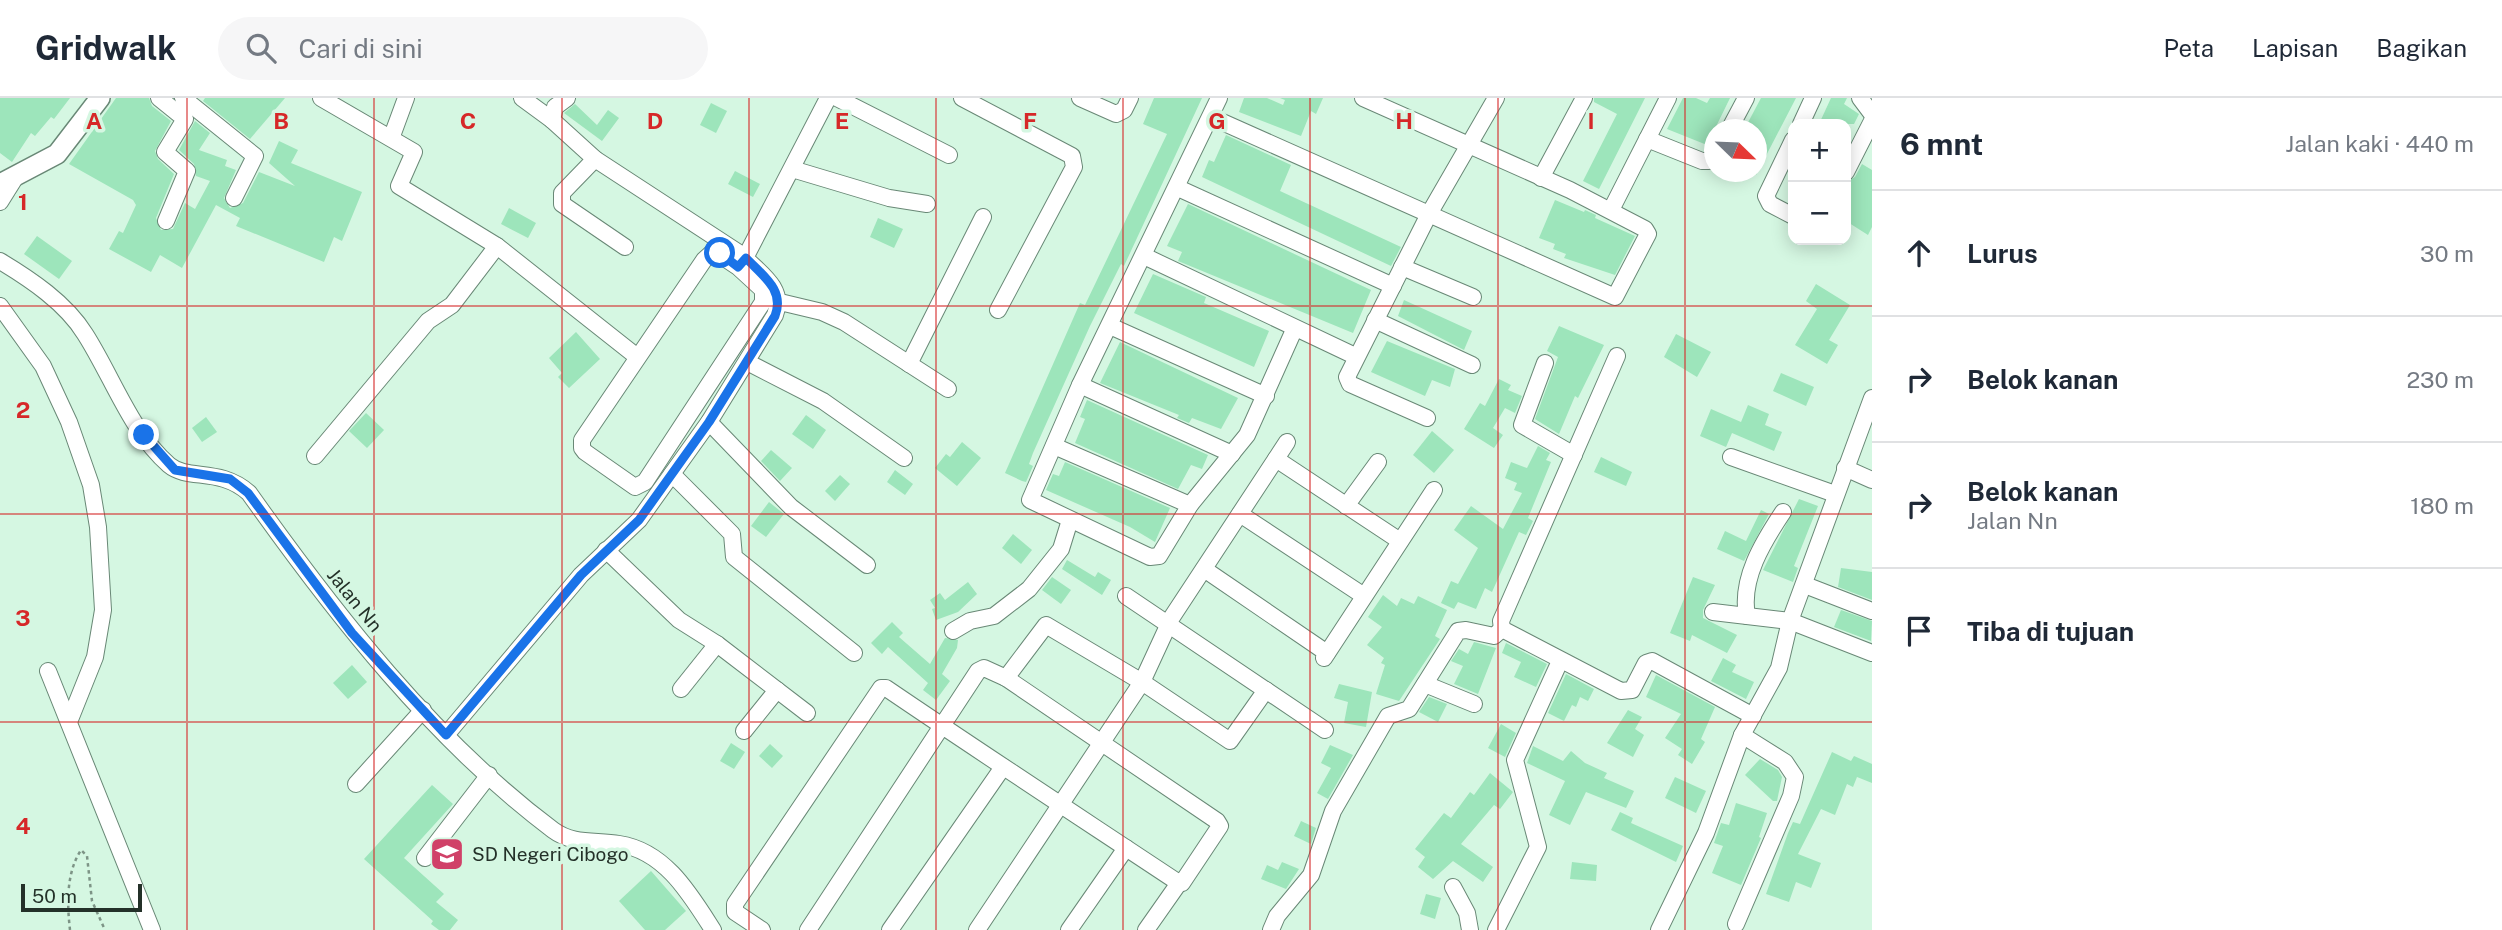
<!DOCTYPE html>
<html lang="id">
<meta charset="utf-8">
<style>
:root{--surface:#fff;--page:#f6f6f7;--text:#1f2937;--muted:#747a83;--line:#e0e1e3}
body{margin:0;font-family:"Public Sans",sans-serif;background:var(--page);color:var(--text)}
.controls{position:absolute;right:21px;top:21px;display:grid;overflow:hidden;border-radius:14px;box-shadow:0 4px 18px #0003}
.controls button{width:63px;height:63px;display:grid;place-items:center;padding:0;border:0;border-bottom:2px solid var(--line);background:var(--surface);color:var(--text);font:35px sans-serif}
.compass{position:absolute;left:1704px;top:21px;width:63px;height:63px;border-radius:50%;background:var(--surface);box-shadow:0 4px 18px #0003;rotate:113deg}
.scale{position:absolute;left:21px;bottom:18px;width:121px;box-sizing:border-box;padding-left:7px;border:4px solid #243129;border-top:0;font-size:19px;line-height:24px;white-space:nowrap;color:#243129;-webkit-text-stroke:5px #d5f7e2;paint-order:stroke}
.stop{position:absolute;width:21px;height:21px;margin:-16px;border:5px solid #1a73e8;border-radius:50%;background:#fff}
.stop.end{background:#1a73e8;border-color:#fff;box-shadow:0 2px 7px #0008}
.list{margin:0;padding:0;list-style:none}
h2{display:flex;justify-content:space-between;align-items:center;height:91px;margin:0;padding:0 28px;font-size:30px}
h2 small{font-size:23px;font-weight:400;color:var(--muted)}
.list li{display:grid;grid-template-columns:46px 1fr auto;gap:21px;align-items:center;box-sizing:border-box;height:126px;padding:0 28px;border-top:2px solid var(--line)}
.list b{display:block;font-size:26px;white-space:nowrap}
.list p{margin:0;font-size:23px;white-space:nowrap;color:var(--muted)}
.list em{font-size:23px;font-style:normal;color:var(--muted)}
.icon{flex:none;width:38px;height:38px;fill:none;stroke:currentColor;stroke-width:2;stroke-linecap:round;stroke-linejoin:round}
.map{position:relative;flex:none;width:1872px;height:832px;overflow:hidden}
header{display:flex;align-items:center;gap:42px;box-sizing:border-box;height:98px;padding:0 35px;background:var(--surface);border-bottom:2px solid var(--line)}
header strong{font-size:33px}
nav{display:flex;gap:38px;margin-inline-start:auto;font-size:24px}
.search{width:490px;height:63px;background:var(--page);display:flex;align-items:center;gap:18px;box-sizing:border-box;padding:0 24px;border-radius:38px;color:var(--muted);font-size:26px}
main{display:flex}
aside{flex:1;background:var(--surface)}
.map>svg:first-child{display:block}
</style>
<header>
<strong>Gridwalk</strong>
<div class="search"><svg class="icon" aria-label="search" viewBox="0 0 24 24"><circle cx="10" cy="10" r="6"/><path d="M15 15l6 6"/></svg>Cari di sini</div>
<nav><a>Peta</a><a>Lapisan</a><a>Bagikan</a></nav>
</header>
<main>
<div class="map">
<svg width="1872" height="832" viewBox="0 0 1872 832">
<rect width="100%" height="100%" fill="#d5f7e2"/>
<g fill="#9de5bb">
<path d="M0,0H70L54,21L51,19L35,38L31,35L12,64L0,55Z"/>
<path d="M116,0H149L152,8L171,23L155,53L158,61L174,76L156,120L161,132L173,131L185,105L195,111L210,83L196,78L194,66L179,52L195,23L210,35L199,52L227,62L225,68L236,72L224,100L230,110L243,105L259,74L295,88L269,65L279,43L298,52L291,65L362,94L342,143L334,139L324,164L236,128L240,120L216,107L182,170L160,157L151,174L109,151L119,133L123,135L136,107L133,102L69,66Z"/>
<path d="M205,0H285L250,41L203,3Z"/>
<path d="M1154,0H1202L1124,168L1121,166L1090,228L1033,355L1029,366L1033,368L1026,384L1022,383L1005,375L1080,205L1085,207L1167,36L1143,26Z"/>
<path d="M1244,0H1267L1283,7L1285,2L1280,0H1323L1316,16L1311,13L1301,38L1239,14Z"/>
<path d="M1594,0H1645L1599,91L1583,83L1617,16L1594,4Z"/>
<path d="M1683,0H1696L1707,5L1710,0H1730L1707,47L1667,31Z"/>
<path d="M1761,0H1796L1756,77V32H1744Z"/>
<path d="M1831,0H1847L1844,6L1859,16L1854,26H1819Z"/>
<path d="M711,5L727,13L716,35L700,27Z"/>
<path d="M575,6L597,27L608,12L619,20L602,43L564,15Z"/>
<path d="M1226,37L1291,67L1280,93L1401,149L1391,168L1202,79L1209,62L1214,64Z"/>
<path d="M1862,66L1872,72V129L1868,137L1846,123V84L1855,79Z"/>
<path d="M735,73L760,86L753,99L728,86Z"/>
<path d="M1555,102L1584,114L1585,112L1596,117L1595,120L1635,138L1615,177L1564,160L1566,156L1553,151L1555,146L1539,140Z"/>
<path d="M1188,106L1371,192L1353,235L1178,163L1182,154L1167,148Z"/>
<path d="M509,110L536,125L528,140L501,126Z"/>
<path d="M878,120L903,131L894,150L870,139Z"/>
<path d="M37,138L72,163L59,181L24,156Z"/>
<path d="M1153,176L1206,199L1204,205L1269,233L1254,269L1134,215Z"/>
<path d="M1816,186L1850,207L1829,242L1838,247L1827,266L1795,247L1817,211L1806,203Z"/>
<path d="M1404,202L1472,233L1464,252L1398,218Z"/>
<path d="M1559,228L1604,247L1578,300L1575,298L1559,336L1535,321L1558,259L1547,253Z"/>
<path d="M576,234L600,261L569,290L558,279L562,275L549,260Z"/>
<path d="M1676,236L1711,254L1697,279L1664,259Z"/>
<path d="M1387,243L1455,271L1450,289L1432,282L1425,298L1371,274Z"/>
<path d="M1120,244L1238,300L1221,331L1192,320L1189,325L1177,320L1179,317L1100,285Z"/>
<path d="M1781,275L1814,289L1806,308L1773,293Z"/>
<path d="M1499,281L1511,287L1508,292L1522,298L1515,315L1505,310L1493,330L1503,337L1494,350L1464,331L1480,305L1485,308Z"/>
<path d="M1087,302L1208,357L1202,371L1191,367L1178,391L1075,345L1085,321L1080,319Z"/>
<path d="M1748,307L1769,316L1765,327L1782,334L1774,353L1732,335L1726,349L1700,338L1711,311L1741,324Z"/>
<path d="M366,315L384,332L367,350L349,333Z"/>
<path d="M806,317L826,332L813,351L792,336Z"/>
<path d="M206,319L217,334L202,344L192,330Z"/>
<path d="M1432,333L1454,352L1434,375L1413,357Z"/>
<path d="M962,344L981,360L957,388L935,370L946,356L950,359Z"/>
<path d="M1538,348L1550,355L1546,362L1551,364L1528,420L1533,423L1526,437L1519,434L1492,494L1485,490L1476,511L1458,504L1454,511L1441,505L1451,483L1458,486L1478,450L1454,432L1471,408L1503,431L1522,395L1514,392L1517,385L1505,380L1511,364L1527,370Z"/>
<path d="M771,352L792,370L780,383L761,363Z"/>
<path d="M1601,359L1632,374L1626,388L1594,374Z"/>
<path d="M1065,364L1170,410L1155,444L1130,429L1046,392L1053,376L1059,378Z"/>
<path d="M895,372L913,386L905,397L887,384Z"/>
<path d="M840,377L850,386L835,403L825,393Z"/>
<path d="M1799,401L1818,408L1794,468L1798,470L1793,484L1763,472Z"/>
<path d="M769,404L784,416L766,439L751,428Z"/>
<path d="M1761,412L1769,416L1744,463L1717,451L1725,433L1746,443Z"/>
<path d="M1013,436L1032,452L1021,466L1002,450Z"/>
<path d="M1067,462L1095,479L1098,474L1111,482L1102,497L1062,471Z"/>
<path d="M1841,470L1872,474V502L1838,489Z"/>
<path d="M1052,479L1071,492L1061,506L1042,492Z"/>
<path d="M1693,479L1715,487L1703,512V520L1737,537L1727,555L1692,537L1690,543L1670,535Z"/>
<path d="M968,484L977,496L958,514L936,522L932,511L935,510L930,502L940,495L945,502Z"/>
<path d="M1383,497L1397,508L1401,500L1414,506L1418,498L1447,512L1435,538L1440,541L1399,603L1376,596L1385,567L1381,565L1384,560L1367,547L1382,529L1368,519Z"/>
<path d="M1841,512L1872,523L1871,543L1834,529Z"/>
<path d="M892,524L903,535L899,539L930,566L945,540L958,542L957,550L942,576L950,583L936,602L923,592L928,585L888,549L882,556L871,545Z"/>
<path d="M1474,544L1496,550L1478,596L1454,586L1463,568L1451,563L1459,551L1468,556Z"/>
<path d="M1506,545L1547,566L1536,589L1514,579L1521,564L1502,555Z"/>
<path d="M1723,560L1736,567L1732,574L1754,584L1746,601L1711,583Z"/>
<path d="M352,567L367,584L348,601L333,585Z"/>
<path d="M1566,576L1594,591L1588,603L1580,599L1576,609L1572,607L1564,623L1548,615Z"/>
<path d="M1656,577L1715,609L1701,641L1705,644L1692,666L1678,657L1682,651L1665,640L1681,616L1646,599Z"/>
<path d="M1339,586L1372,594L1366,629L1344,625L1348,604L1334,600Z"/>
<path d="M1429,599L1447,606L1438,624L1419,614Z"/>
<path d="M1628,612L1642,619L1635,631L1644,637L1633,659L1607,645Z"/>
<path d="M1501,626L1516,635L1505,659L1488,650Z"/>
<path d="M731,645L745,654L734,671L720,663Z"/>
<path d="M770,646L783,658L772,670L759,658Z"/>
<path d="M1330,647L1353,657L1328,701L1317,695L1331,670L1321,665Z"/>
<path d="M1533,648L1563,663L1571,653L1585,665L1607,675L1604,680L1634,693L1626,710L1586,694L1570,727L1549,717L1565,683L1527,665Z"/>
<path d="M1832,654L1851,663L1854,658L1872,666V685L1857,679L1853,689L1847,686L1835,717L1821,711L1798,756L1821,765L1811,790L1796,784L1789,804L1766,796L1788,735L1793,724L1800,726Z"/>
<path d="M1760,661L1778,672L1782,679L1777,703H1773L1745,677Z"/>
<path d="M1490,675L1513,694L1500,711L1494,707L1461,746L1493,769L1483,784L1453,763L1433,781L1418,769L1425,759L1415,751L1444,715L1451,720L1470,694L1474,697Z"/>
<path d="M1675,679L1706,693L1696,715L1665,700Z"/>
<path d="M432,687L453,706L404,760L444,796L436,804L458,822L450,832H439L431,826L433,823L364,761Z"/>
<path d="M1736,705L1767,715L1759,739L1761,740L1741,787L1712,775L1723,748L1714,745L1721,725L1729,727Z"/>
<path d="M1620,714L1633,720L1631,725L1683,748L1676,764L1611,732Z"/>
<path d="M1301,723L1316,730L1311,746L1294,738Z"/>
<path d="M1282,764L1299,771L1286,791L1261,781L1267,767L1278,772Z"/>
<path d="M1572,764L1597,767L1596,783L1570,781Z"/>
<path d="M651,773L686,813L665,832H645L619,803Z"/>
<path d="M1426,796L1441,800L1435,821L1420,816Z"/>
</g>
<g fill="none" stroke-linecap="round" stroke-linejoin="round">
<g stroke="#698876" stroke-width="18">
<g id="minor">
<path d="M159,0L185,21L165,54L187,73L166,123"/>
<path d="M183,0L255,58L234,100"/>
<path d="M321,0L414,54L399,88L497,148L636,258"/>
<path d="M522,0L552,22"/>
<path d="M567,0L555,9L552,22L595,61L739,155"/>
<path d="M837,0L949,57"/>
<path d="M962,0L1072,58L1074,69L998,212"/>
<path d="M1080,0L1116,16L1124,12L1130,0"/>
<path d="M1219,0L1080,287L1030,402L1150,459L1159,458L1190,407L1247,337L1294,232"/>
<path d="M1860,0L1872,16"/>
<path d="M1211,19L1615,199L1648,136L1645,131L1570,92L1363,0"/>
<path d="M1801,26L1813,0"/>
<path d="M1729,32L1746,0"/>
<path d="M392,38L406,0"/>
<path d="M1647,41L1702,63H1709L1714,57"/>
<path d="M1793,42L1766,98L1770,106L1793,118"/>
<path d="M595,61L562,95V106L625,149"/>
<path d="M792,71L889,100L927,106"/>
<path d="M1846,74L1872,23"/>
<path d="M1541,80L1584,0"/>
<path d="M1178,90L1393,188"/>
<path d="M0,104L15,80"/>
<path d="M1611,112L1668,0"/>
<path d="M714,153L738,169L763,192V204L645,384L635,389L585,354L582,350V342L704,162Z"/>
<path d="M1144,158L1355,258"/>
<path d="M0,163C30,181 66,205 85,236C112,278 131,334 169,367C188,383 220,369 249,395C335,516 433,642 553,732C573,747 596,742 619,746C665,753 690,796 713,832"/>
<path d="M1402,169L1473,199"/>
<path d="M780,204L822,214L844,224L948,291"/>
<path d="M0,208L43,268L69,324L91,387L98,429L103,512L95,559L69,624"/>
<path d="M1375,222L1472,267"/>
<path d="M1110,228L1266,298"/>
<path d="M1617,258L1501,523L1502,531L1621,593L1632,592L1646,565L1652,563L1753,618"/>
<path d="M747,264L823,303L904,360"/>
<path d="M1545,265L1522,327L1574,357"/>
<path d="M909,266L983,119"/>
<path d="M1080,287L1232,356"/>
<path d="M1427,320L1350,286L1347,279L1429,116L1496,0"/>
<path d="M709,324L791,409L867,467"/>
<path d="M1054,348L1190,407"/>
<path d="M315,358L428,223L452,207L497,148"/>
<path d="M1731,359L1835,396"/>
<path d="M1276,361L1400,443"/>
<path d="M1845,370L1872,382"/>
<path d="M672,376L732,436L734,459L854,555"/>
<path d="M1346,408L1378,364"/>
<path d="M1240,416L1364,498"/>
<path d="M606,452L679,522L717,546L807,615"/>
<path d="M1204,471L1327,555"/>
<path d="M1805,487L1872,513"/>
<path d="M1126,498L1325,632"/>
<path d="M1713,514L1790,523L1872,555"/>
<path d="M1747,518C1740,481 1763,444 1783,414"/>
<path d="M953,533L970,523L994,518L1029,491L1061,451L1070,422"/>
<path d="M1324,560L1434,392"/>
<path d="M48,573L152,832"/>
<path d="M1006,580L1046,527L1142,584L1230,643L1266,592"/>
<path d="M1425,586L1474,606"/>
<path d="M681,591L717,546"/>
<path d="M744,633L777,592"/>
<path d="M446,637L581,477L639,422L709,324L775,217C785,192 763,177 745,160L828,0"/>
<path d="M356,686L423,612"/>
<path d="M425,760L489,677"/>
<path d="M1453,789L1467,815L1470,832"/>
<path d="M1736,826L1791,698L1795,679L1785,664L1742,637"/>
<path d="M762,832L735,814V806L881,590H886C983,656 1081,720 1179,785H1182L1220,728L1217,723L1006,580L984,570L978,573L808,832"/>
<path d="M890,832L1003,669"/>
<path d="M977,832L1142,584L1172,519L1287,344"/>
<path d="M1069,832L1126,750"/>
<path d="M1146,832L1179,785"/>
<path d="M1271,832L1277,818L1311,777L1333,713L1388,618L1409,611L1458,533L1466,532L1494,538L1502,531"/>
<path d="M1496,832L1538,749L1515,662L1560,563"/>
<path d="M1659,832L1706,735L1742,637L1779,570L1790,523L1872,300"/>
</g>
</g>
<g stroke="#698876" stroke-width="22">
<path id="major" d="M0,86L57,56L100,0"/>
</g>
<path stroke="#7d9486" stroke-width="2.5" stroke-dasharray="3.5 3.5" stroke-linecap="butt" d="M70,832C67,806 66,775 81,752L87,758L92,803L105,832"/>
<use href="#minor" stroke="#fff" stroke-width="16"/>
<use href="#major" stroke="#fff" stroke-width="19"/>
</g>
<g fill="none" stroke-linecap="round" stroke-linejoin="round">
<path stroke="#1a73e8" stroke-width="9" d="M144,337L175,372L230,381L248,395L352,535L446,637L581,477L639,422L709,324L775,218C785,192 763,178 746,160L738,169L720,155"/>
</g>
<path fill="none" stroke="#d62828" stroke-width="2" stroke-opacity="0.55" d="M187,0V832M374,0V832M562,0V832M749,0V832M936,0V832M1123,0V832M1310,0V832M1498,0V832M1685,0V832M0,208H1872M0,416H1872M0,624H1872"/>
<defs>
<g id="school-square" transform="scale(1.75)"><rect x="-9" y="-9" width="18" height="18" rx="4" fill="#d04168" stroke="#d5f7e2"/><path d="M0-5L7-2L0 1L-7-2ZM-4 1L0 2.5L4 1V4Q0 6-4 4Z" fill="#fff"/></g>
</defs>
<g fill-rule="evenodd">
<use href="#school-square" x="447" y="756"/>
</g>
<g text-anchor="middle" stroke-width="7" stroke-linejoin="round" paint-order="stroke">
<g font-size="19" fill="#243129" stroke="#d5f7e2">
<text transform="translate(355 502) rotate(51)" y="7">Jalan Nn</text>
</g>
<g font-size="19" fill="#243129" stroke="#d5f7e2" text-anchor="start">
<text x="472" y="763">SD Negeri Cibogo</text>
</g>
</g>
<g font-size="23" text-anchor="middle" font-weight="bold" fill="#d62828" stroke="#d5f7e2" stroke-width="7" stroke-linejoin="round" paint-order="stroke">
<text x="94" y="31">A</text>
<text x="281" y="31">B</text>
<text x="468" y="31">C</text>
<text x="655" y="31">D</text>
<text x="842" y="31">E</text>
<text x="1030" y="31">F</text>
<text x="1217" y="31">G</text>
<text x="1404" y="31">H</text>
<text x="1591" y="31">I</text>
<text x="23" y="112">1</text>
<text x="23" y="320">2</text>
<text x="23" y="528">3</text>
<text x="23" y="736">4</text>
</g>
</svg>
<div class="controls">
<button>+</button>
<button>−</button>
</div>
<svg class="compass" viewBox="-18 -18 36 36"><path d="M0-13l5 13h-10z" fill="#e53935"/><path d="M0 13l5-13h-10z" fill="#747a83"/></svg>
<div class="scale">50 m</div>
<div class="stop" style="left:720px;top:155px"></div>
<div class="stop end" style="left:144px;top:337px"></div>
</div>
<aside>
<h2>6 mnt<small>Jalan kaki · 440 m</small></h2>
<ul class="list">
<li><svg class="icon" aria-label="ahead" viewBox="0 0 24 24"><path d="M12 20V5M6 11l6-6 6 6"/></svg><div><b>Lurus</b></div><em>30 m</em></li>
<li><svg class="icon" aria-label="right" viewBox="0 0 24 24"><path d="M7 20v-9h11M14 6l5 5-5 5"/></svg><div><b>Belok kanan</b></div><em>230 m</em></li>
<li><svg class="icon" aria-label="right" viewBox="0 0 24 24"><path d="M7 20v-9h11M14 6l5 5-5 5"/></svg><div><b>Belok kanan</b><p>Jalan Nn</p></div><em>180 m</em></li>
<li><svg class="icon" aria-label="arrive" viewBox="0 0 24 24"><path d="M6 21V4h12l-3 4 3 4H6"/></svg><div><b>Tiba di tujuan</b></div></li>
</ul>
</aside>
</main>
